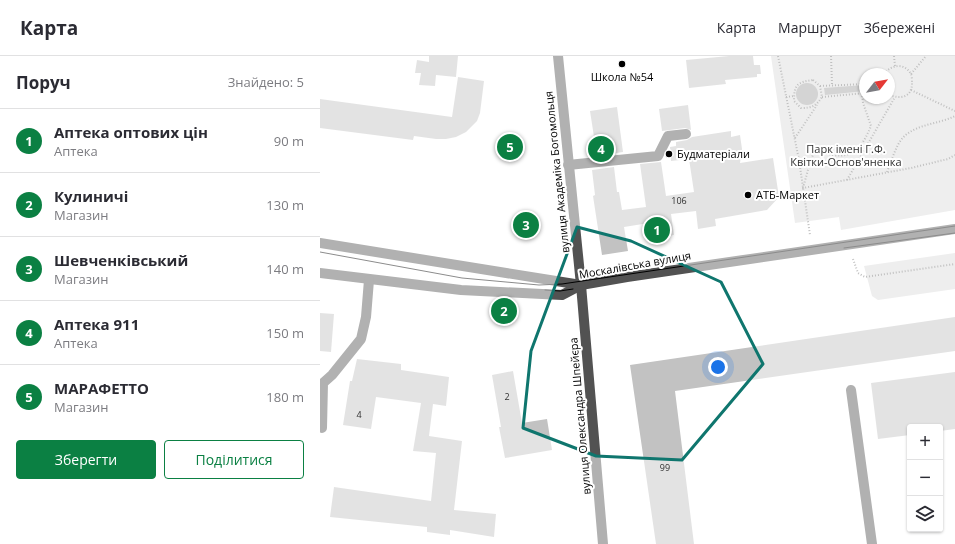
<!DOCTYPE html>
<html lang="uk">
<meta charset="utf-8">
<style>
:root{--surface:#fff;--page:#f2f2f3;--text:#2b2b33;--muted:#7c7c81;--line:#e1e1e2;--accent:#0b8043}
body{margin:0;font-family:"Open Sans",sans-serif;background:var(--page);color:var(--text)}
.controls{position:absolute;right:12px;bottom:12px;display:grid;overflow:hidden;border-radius:4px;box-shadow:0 1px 3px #0004}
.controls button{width:36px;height:36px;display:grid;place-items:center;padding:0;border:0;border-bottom:1px solid var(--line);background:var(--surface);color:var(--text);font:20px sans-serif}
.compass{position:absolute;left:539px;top:12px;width:36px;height:36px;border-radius:50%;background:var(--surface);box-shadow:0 1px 3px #0004;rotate:59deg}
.you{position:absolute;left:398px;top:311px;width:14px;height:14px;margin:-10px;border:3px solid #fff;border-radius:50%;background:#1a73e8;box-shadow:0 0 0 6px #1a73e833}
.badge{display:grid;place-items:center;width:26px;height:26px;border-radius:50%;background:var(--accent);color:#fff;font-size:13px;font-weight:700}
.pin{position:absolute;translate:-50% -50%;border:2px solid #fff;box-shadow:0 1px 4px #0006}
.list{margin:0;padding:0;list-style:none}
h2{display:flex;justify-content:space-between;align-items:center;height:52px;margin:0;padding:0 16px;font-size:17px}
h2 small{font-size:13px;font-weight:400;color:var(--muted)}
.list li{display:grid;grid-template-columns:26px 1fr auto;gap:12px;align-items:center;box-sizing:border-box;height:64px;padding:0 16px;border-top:1px solid var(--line)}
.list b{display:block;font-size:15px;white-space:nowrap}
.list p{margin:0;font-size:13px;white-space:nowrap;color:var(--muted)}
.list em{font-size:13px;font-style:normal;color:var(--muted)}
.actions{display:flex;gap:8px;padding:12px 16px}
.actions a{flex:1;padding:9px 0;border:1px solid var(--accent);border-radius:4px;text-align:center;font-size:14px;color:var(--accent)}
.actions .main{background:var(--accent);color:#fff}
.icon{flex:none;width:22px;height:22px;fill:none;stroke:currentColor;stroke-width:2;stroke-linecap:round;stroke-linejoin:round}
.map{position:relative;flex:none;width:635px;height:488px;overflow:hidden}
header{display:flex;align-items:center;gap:24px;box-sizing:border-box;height:56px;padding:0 20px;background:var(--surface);border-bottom:1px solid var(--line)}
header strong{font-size:19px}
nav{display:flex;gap:22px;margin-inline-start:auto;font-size:14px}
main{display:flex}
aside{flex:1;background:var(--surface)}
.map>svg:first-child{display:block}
</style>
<header>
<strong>Карта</strong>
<nav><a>Карта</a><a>Маршрут</a><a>Збережені</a></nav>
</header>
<main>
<aside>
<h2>Поруч<small>Знайдено: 5</small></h2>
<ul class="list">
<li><span class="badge">1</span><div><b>Аптека оптових цін</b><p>Аптека</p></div><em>90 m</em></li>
<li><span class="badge">2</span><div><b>Кулиничі</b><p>Магазин</p></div><em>130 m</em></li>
<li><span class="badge">3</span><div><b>Шевченківський</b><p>Магазин</p></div><em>140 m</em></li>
<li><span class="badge">4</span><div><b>Аптека 911</b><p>Аптека</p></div><em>150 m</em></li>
<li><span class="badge">5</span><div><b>МАРАФЕТТО</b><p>Магазин</p></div><em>180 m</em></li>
</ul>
<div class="actions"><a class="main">Зберегти</a><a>Поділитися</a></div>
</aside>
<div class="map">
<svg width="635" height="488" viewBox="0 0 635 488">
<rect width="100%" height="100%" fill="#fff"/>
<g fill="#d9d9d9" fill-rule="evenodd">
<path d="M451,0H635V154L521,174L519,161L475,167ZM545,18H569V42H545Z"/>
<path d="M635,197V233L558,244L552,240L544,210Z"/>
</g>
<g fill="#a0a0a0">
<circle cx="487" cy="38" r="11"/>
<path d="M545,29V35L505,39L504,32Z"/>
</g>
<g fill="#c2c2c2">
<path d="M109,0H138L136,21L116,19L115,30L99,29L101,17H95L97,4L109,6Z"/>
<path d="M409,0H433L434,9H440L441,18H437V21L405,24L406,28L369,32L366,4Z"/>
<path d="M138,21L164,25L160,57L157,65L146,76L136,81L126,83H116L94,80L93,84L0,72V43L132,61Z"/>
<path d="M368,49L371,74L365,72L342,75L339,53Z"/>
<path d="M297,51L303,96L277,100L270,55Z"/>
<path d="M411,75V81L420,79L422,93L420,107L453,102L459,141L447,154L395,163L396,170L378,173L376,155L351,158L354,179L331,182L329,167L304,171L308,195L282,199L273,140L275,139L272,114L294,111L297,136H299L302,154L326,151L320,108L341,106L346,140L374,136L369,103L351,105L350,91L356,90V86L367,84L372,81Z"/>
<path d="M0,257L14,258L11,296L0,295Z"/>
<path d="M635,261V295L355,335L374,488H336L310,309Z"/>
<path d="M37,303L81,308V314L129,321L126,350L113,348L109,380L142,385L134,454L176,458L174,481L130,474V479L107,476V471L10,461L14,431L111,445L116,397L93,395L101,347L56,341L51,373L23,369L30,325H32Z"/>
<path d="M193,315L202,367L227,363L232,394L185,402L179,371H181L172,319Z"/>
<path d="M635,316V373L620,375V371H590V379L558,383L551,327Z"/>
</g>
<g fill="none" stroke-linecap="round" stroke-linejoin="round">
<g stroke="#747474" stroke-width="2" stroke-dasharray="1 2" stroke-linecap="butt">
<path d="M458,0L479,104L490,179"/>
<path d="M511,0L512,28"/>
<path d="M574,0L575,10"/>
<path d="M564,18C571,9 584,6 591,18C592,20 592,25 592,27C592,42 580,43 569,39"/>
<path d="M591,18L606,0"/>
<path d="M493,24L500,30L502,41C496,50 492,52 481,52L474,45C474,29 477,26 493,24Z"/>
<path d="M500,30L545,28"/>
<path d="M591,34L635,55"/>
<path d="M542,37L543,47L551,70C544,87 535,103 513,99C506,98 504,94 495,95L491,103L483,132L591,112L628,103L635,99"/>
<path d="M466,41L474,40"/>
<path d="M502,41L545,37"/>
<path d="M475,82L497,49"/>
<path d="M567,116C571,106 574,96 579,87C590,68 617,69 635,60"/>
<path d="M527,124L575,41"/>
<path d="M533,203L538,217L545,221L635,208"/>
</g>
<g stroke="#525252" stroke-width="10">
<path d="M238,0L261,229L283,488"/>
<path d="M248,109L338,100L348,80L366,78"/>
<path d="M0,187L261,229"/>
<path d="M0,217L141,234L242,239L261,229L307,221L635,173"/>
<path d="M531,334L552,488"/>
<path d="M2,372L3,327L12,319L41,283L46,261L49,224"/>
</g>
<g stroke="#000" stroke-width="1">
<path d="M524,192L635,177"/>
<path d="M0,196L142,222L219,229L242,228L635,170"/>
<path d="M225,234L240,235L253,233"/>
</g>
</g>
<path d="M0 0H635V488H0ZM257,171L311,185L401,226L443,308L362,404L276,400L203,372L211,295Z" fill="#fff" fill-opacity=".55" fill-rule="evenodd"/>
<path fill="none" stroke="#0f766e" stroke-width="3" stroke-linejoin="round" d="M257,171L311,185L401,226L443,308L362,404L276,400L203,372L211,295Z"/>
<g fill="#000" stroke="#fff" stroke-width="1.5">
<circle cx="302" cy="8" r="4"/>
<circle cx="349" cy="98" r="4"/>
<circle cx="428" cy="139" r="4"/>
</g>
<g text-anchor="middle" stroke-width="4" stroke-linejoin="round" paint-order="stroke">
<g font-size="9" fill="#303030">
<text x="359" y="148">106</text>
<text x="187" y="344">2</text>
<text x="39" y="362">4</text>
<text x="345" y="415">99</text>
</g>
<g font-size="11" fill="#000" stroke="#fff" text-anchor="start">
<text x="302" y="25" text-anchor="middle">Школа №54</text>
<text x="357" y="102">Будматеріали</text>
<text x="436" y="143">АТБ-Маркет</text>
</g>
<g font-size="11" fill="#303030" stroke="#fff">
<text x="526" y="97">Парк імені Г.Ф.<tspan x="526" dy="13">Квітки-Основ'яненка</tspan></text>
</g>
<g font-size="11" fill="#000" stroke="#fff">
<text transform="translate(237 116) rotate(-96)" y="4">вулиця Академіка Богомольця</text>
<text transform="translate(315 209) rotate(-10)" y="4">Москалівська вулиця</text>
<text transform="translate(260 360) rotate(-95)" y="4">вулиця Олександра Шпейєра</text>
</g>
</g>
</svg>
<div class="controls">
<button>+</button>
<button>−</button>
<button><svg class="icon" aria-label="layers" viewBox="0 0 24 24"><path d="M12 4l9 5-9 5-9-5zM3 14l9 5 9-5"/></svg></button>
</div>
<svg class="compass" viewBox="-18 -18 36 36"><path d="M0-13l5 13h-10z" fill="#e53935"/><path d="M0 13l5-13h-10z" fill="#7c7c81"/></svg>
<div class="you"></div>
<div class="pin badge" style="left:337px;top:174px">1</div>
<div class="pin badge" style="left:184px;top:255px">2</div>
<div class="pin badge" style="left:206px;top:169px">3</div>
<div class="pin badge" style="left:281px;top:93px">4</div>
<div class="pin badge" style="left:190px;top:91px">5</div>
</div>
</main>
